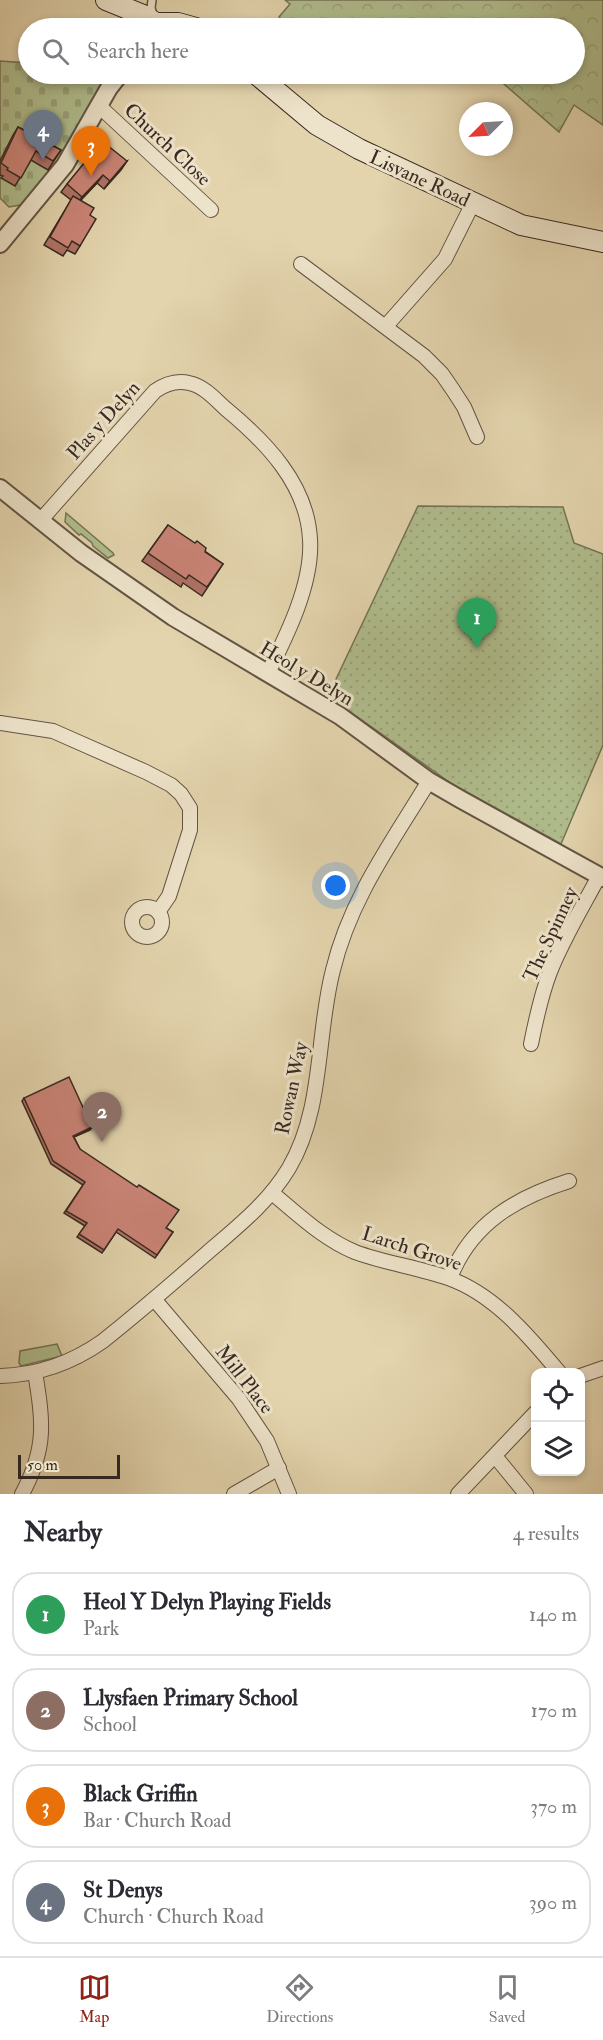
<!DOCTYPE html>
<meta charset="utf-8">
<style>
:root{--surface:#fff;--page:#f7f7f7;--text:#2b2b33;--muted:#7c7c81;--line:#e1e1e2;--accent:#8f2418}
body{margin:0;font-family:"IM FELL Double Pica",serif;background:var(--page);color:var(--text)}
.controls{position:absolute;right:18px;bottom:18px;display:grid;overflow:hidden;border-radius:12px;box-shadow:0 3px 9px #0003}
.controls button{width:54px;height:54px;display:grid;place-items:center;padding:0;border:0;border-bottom:2px solid var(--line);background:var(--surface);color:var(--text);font:30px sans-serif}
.compass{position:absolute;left:459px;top:102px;width:54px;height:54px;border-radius:50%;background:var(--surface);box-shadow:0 3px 9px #0003;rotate:246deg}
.scale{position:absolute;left:18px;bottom:15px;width:102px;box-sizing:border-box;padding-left:6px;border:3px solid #382920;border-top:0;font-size:16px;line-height:21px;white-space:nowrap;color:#382920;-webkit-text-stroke:4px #ede3ca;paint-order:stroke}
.you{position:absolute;left:336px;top:886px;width:21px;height:21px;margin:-15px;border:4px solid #fff;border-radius:50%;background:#1a73e8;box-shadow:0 0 0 9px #1a73e833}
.badge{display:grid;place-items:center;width:39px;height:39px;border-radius:50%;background:var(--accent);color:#fff;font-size:20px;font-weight:700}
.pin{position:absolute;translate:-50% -50px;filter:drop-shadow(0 2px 3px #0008)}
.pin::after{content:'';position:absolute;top:32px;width:21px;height:18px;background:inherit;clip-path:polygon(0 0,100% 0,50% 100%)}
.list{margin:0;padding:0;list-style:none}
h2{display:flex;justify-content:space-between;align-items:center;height:78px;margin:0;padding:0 24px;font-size:26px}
h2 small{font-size:20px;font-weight:400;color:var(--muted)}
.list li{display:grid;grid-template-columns:39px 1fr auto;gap:18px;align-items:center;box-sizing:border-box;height:84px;margin:0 12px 12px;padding:0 12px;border:2px solid var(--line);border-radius:24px}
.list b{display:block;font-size:22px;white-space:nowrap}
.list p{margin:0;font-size:20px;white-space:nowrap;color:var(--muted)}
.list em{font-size:20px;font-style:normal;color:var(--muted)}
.icon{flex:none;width:33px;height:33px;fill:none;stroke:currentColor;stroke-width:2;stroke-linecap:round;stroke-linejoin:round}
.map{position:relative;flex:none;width:603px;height:1494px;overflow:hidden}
.search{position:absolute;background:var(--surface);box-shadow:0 3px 9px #0003;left:18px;right:18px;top:18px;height:66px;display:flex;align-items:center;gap:15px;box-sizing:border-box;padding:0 21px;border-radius:33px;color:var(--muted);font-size:22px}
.sheet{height:462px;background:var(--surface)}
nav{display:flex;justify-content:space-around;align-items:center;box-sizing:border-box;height:84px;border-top:2px solid var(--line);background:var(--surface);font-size:16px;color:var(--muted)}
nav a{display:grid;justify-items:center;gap:3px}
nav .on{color:var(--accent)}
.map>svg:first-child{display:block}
</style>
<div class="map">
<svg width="603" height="1494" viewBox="0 0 603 1494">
<defs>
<pattern id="forest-crowns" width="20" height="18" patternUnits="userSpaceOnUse" patternTransform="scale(1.5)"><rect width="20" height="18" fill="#b0bd8d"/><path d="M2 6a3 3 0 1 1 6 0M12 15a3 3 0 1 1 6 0" fill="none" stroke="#98a279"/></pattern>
<pattern id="cemetery-stones" width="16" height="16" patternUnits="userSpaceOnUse" patternTransform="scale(1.5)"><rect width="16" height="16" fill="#b0bd8d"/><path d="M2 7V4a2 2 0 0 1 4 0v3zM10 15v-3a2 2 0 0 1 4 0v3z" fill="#98a279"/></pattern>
<pattern id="park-dots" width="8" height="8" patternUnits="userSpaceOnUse" patternTransform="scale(1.5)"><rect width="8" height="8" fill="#b0bd8d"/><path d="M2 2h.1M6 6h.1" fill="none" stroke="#98a279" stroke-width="1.8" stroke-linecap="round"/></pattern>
</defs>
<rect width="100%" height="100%" fill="#e3d4ad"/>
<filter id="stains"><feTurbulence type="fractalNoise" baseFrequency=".00333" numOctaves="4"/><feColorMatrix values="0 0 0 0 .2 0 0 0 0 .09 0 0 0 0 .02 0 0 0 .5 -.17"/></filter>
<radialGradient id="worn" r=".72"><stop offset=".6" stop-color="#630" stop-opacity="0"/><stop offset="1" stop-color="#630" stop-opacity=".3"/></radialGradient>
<g fill="#b0bd8d" stroke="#747356" stroke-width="1.5">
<path d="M66,513L113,553L114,555L108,558L93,546L92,543L81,534L79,535L65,522Z"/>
<path d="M57,1344L62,1356L21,1366L19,1363L20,1351Z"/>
</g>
<path fill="url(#forest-crowns)" stroke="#747356" stroke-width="1.5" d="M285,0H603V125L574,105L559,132L497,78L486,74H574V28H293L279,17L290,4Z"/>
<path fill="url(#cemetery-stones)" stroke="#747356" stroke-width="1.5" d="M0,61L28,63V74H76L106,82L64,153L26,204L9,207L0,198Z"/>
<path fill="url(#park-dots)" stroke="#747356" stroke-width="1.5" d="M418,506L563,507L574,543L603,554V745L561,844L452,784L328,696Z"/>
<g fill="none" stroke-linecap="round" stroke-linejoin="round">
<g stroke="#635443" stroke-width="10">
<path id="service" d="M152,0L151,8L154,18"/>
</g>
<g stroke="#635443" stroke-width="16">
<g id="minor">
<path d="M99,106L211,210"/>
<path d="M301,264L424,356L442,374L453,390L464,407L477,437"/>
<path d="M386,326L445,259L473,203"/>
<path d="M40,521L155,391C165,384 177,380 189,383C204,386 215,399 226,409C266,442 307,484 310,539C313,583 287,635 268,673"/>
<path d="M0,723L53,731L146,772L171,785L181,794L190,808V830L169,896L158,912"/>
<circle cx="147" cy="922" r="15"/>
<path d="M531,1044C536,1019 541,995 550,972C563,939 582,908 599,876"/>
<path d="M272,1193C298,1214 323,1239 355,1252C384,1263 417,1267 448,1278C494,1294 529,1336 559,1372"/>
<path d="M450,1278C471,1224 515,1198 569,1181"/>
<path d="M154,1299L239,1399L267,1441L289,1494"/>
<path d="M0,1376C38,1375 72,1363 103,1341C138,1313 173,1283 207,1253C237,1227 268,1203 289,1168C324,1109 316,1035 333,970C350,899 392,842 429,781"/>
<path d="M580,1376L603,1368"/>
<path d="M495,1456L526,1494"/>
<path d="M22,1494C47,1448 43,1421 35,1372"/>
<path d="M234,1494L279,1468"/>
<path d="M458,1494L536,1412"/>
</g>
</g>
<g stroke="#635443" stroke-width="20">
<g id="tertiary">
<path d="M0,244L65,165L109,88L120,74"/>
<path d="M0,488L81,553L173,617L340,716L429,781L460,799L603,878"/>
</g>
</g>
<g stroke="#382920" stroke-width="22">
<g id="secondary">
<path d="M106,0L143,15L156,23H178L196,28"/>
<path d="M256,74L317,125L359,149L521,225L603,242"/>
</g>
</g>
<use href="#service" stroke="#ede3ca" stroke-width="7"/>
<use href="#minor" stroke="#ede3ca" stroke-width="14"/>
<use href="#tertiary" stroke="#ede3ca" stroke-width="16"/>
<use href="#secondary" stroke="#ede3ca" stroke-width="20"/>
</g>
<g fill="#af7266" stroke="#382920" stroke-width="1.5">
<path d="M18,127L61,150L48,170L31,160L15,186L1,178L3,176L0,175V161L13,135Z"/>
<path d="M127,161L104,189L97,183L81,200L90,215L80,246L75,254L67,250L63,256L44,245L71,200L61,192L67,184Z"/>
<path d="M168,525L223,564L202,596L183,583L181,587L142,561Z"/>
<path d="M24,1098L92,1127L90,1130L74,1137L80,1149L166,1228L173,1232L155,1258L116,1232L102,1253L77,1237L85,1226L64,1213L83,1185L51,1164L22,1101Z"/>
</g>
<g fill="#8e5c53" stroke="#382920" stroke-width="1.5">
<path d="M127,161L121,170L104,189L110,181Z"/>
<path d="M103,175L97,183L76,205L82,197Z"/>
<path d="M92,1127L90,1130L71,1138L73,1136Z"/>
</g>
<g fill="#cb8477" stroke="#382920" stroke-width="1.5">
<path d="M18,127L61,150L53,161L36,151L21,178L7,170L8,168L1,163Z"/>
<path d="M102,141L127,161L110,181L103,175L82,197L67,184Z"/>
<path d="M73,196L94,208L90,215L96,219L80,246L72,241L68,248L50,237Z"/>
<path d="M168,525L195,543L197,541L206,548L205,552L223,564L207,587L189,575L186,579L148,553Z"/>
<path d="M69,1077L92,1127L73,1136L80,1149L137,1187L139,1185L179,1210L166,1228L173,1232L157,1255L118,1229L104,1250L79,1234L87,1223L66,1211L85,1182L53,1161L24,1098Z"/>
</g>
<g text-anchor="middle" stroke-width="6" stroke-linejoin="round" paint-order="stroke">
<g font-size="20" fill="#382920" stroke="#ede3ca">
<text transform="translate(168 144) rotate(43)" y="7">Church Close</text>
<text transform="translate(420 178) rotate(25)" y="7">Lisvane Road</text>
<text transform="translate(103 420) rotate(-48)" y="7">Plas y Delyn</text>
<text transform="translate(307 673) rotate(31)" y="7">Heol y Delyn</text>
<text transform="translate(550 934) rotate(-65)" y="7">The Spinney</text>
<text transform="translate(291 1088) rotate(-78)" y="7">Rowan Way</text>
<text transform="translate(412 1248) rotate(18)" y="7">Larch Grove</text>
<text transform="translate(245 1379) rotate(52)" y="7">Mill Place</text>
</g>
</g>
<rect width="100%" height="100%" filter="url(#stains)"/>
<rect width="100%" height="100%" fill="url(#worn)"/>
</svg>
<div class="controls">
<button><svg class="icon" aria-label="locate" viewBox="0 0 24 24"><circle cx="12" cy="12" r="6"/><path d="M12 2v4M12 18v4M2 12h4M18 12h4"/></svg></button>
<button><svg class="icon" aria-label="layers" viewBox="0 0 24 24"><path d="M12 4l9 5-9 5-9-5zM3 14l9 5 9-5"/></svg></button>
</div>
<svg class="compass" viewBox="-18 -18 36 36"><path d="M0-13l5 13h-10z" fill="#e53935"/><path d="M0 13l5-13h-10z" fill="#7c7c81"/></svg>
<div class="scale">50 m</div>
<div class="you"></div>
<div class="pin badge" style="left:477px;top:648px;background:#2e9e5b">1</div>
<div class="pin badge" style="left:102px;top:1142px;background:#8d6e63">2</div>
<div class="pin badge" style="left:91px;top:176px;background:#e8710a">3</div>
<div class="pin badge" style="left:43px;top:160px;background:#6b7280">4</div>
<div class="search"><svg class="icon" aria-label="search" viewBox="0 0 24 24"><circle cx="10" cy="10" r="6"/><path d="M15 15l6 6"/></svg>Search here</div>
</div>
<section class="sheet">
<h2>Nearby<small>4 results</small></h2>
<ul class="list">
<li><span class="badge" style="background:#2e9e5b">1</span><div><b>Heol Y Delyn Playing Fields</b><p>Park</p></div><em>140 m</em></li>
<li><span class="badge" style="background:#8d6e63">2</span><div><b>Llysfaen Primary School</b><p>School</p></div><em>170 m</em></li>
<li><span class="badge" style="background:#e8710a">3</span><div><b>Black Griffin</b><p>Bar · Church Road</p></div><em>370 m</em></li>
<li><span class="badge" style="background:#6b7280">4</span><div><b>St Denys</b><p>Church · Church Road</p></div><em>390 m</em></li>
</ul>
</section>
<nav>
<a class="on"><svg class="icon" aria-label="map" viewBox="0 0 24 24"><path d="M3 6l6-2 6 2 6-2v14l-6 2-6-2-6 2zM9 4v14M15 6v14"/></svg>Map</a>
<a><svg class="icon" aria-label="directions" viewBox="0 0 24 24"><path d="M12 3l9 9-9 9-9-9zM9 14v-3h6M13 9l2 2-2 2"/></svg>Directions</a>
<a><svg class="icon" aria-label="saved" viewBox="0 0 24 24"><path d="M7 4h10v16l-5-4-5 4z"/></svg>Saved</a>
</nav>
